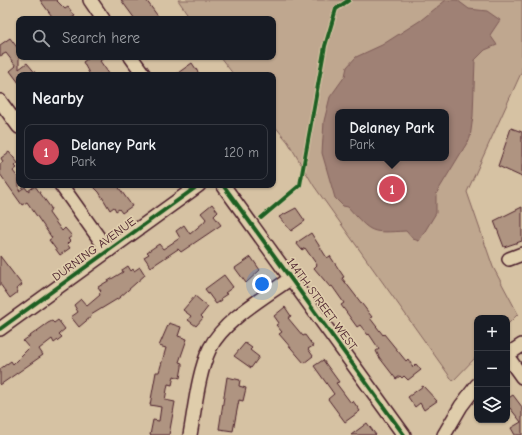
<!DOCTYPE html>
<meta charset="utf-8">
<style>
:root{--surface:#171b24;--page:#242831;--text:#f1f3f6;--muted:#9ea1a6;--line:#363941;--accent:#d1495b}
body{margin:0;font-family:"Comic Neue",sans-serif;background:var(--page);color:var(--text)}
.controls{position:absolute;right:12px;bottom:12px;display:grid;overflow:hidden;border-radius:8px;box-shadow:0 1px 3px #0004}
.controls button{width:36px;height:36px;display:grid;place-items:center;padding:0;border:0;border-bottom:1px solid var(--line);background:var(--surface);color:var(--text);font:20px sans-serif}
.you{position:absolute;left:262px;top:284px;width:14px;height:14px;margin:-10px;border:3px solid #fff;border-radius:50%;background:#1a73e8;box-shadow:0 0 0 6px #1a73e833}
.badge{display:grid;place-items:center;width:26px;height:26px;border-radius:50%;background:var(--accent);color:#fff;font-size:13px;font-weight:700}
.pin{position:absolute;translate:-50% -50%;border:2px solid #fff;box-shadow:0 1px 4px #0006}
.popup{position:absolute;left:335px;top:109px;width:114px;height:52px;box-sizing:border-box;display:grid;place-content:center;border-radius:8px;background:var(--surface);filter:drop-shadow(0 1px 3px #0005);font-size:13px;white-space:nowrap;color:var(--muted)}
.popup b{font-size:15px;color:var(--text)}
.popup::after{content:'';position:absolute;left:50%;top:100%;margin-left:-8px;border:8px solid transparent;border-top-color:var(--surface)}
.list{margin:0;padding:0;list-style:none}
h2{display:flex;justify-content:space-between;align-items:center;height:52px;margin:0;padding:0 16px;font-size:17px}
h2 small{font-size:13px;font-weight:400;color:var(--muted)}
.list li{display:grid;grid-template-columns:26px 1fr auto;gap:12px;align-items:center;box-sizing:border-box;height:56px;margin:0 8px 8px;padding:0 8px;border:1px solid var(--line);border-radius:8px}
.list b{display:block;font-size:15px;white-space:nowrap}
.list p{margin:0;font-size:13px;white-space:nowrap;color:var(--muted)}
.list em{font-size:13px;font-style:normal;color:var(--muted)}
.icon{flex:none;width:22px;height:22px;fill:none;stroke:currentColor;stroke-width:2;stroke-linecap:round;stroke-linejoin:round}
.map{position:relative;flex:none;width:522px;height:435px;overflow:hidden}
.search{position:absolute;background:var(--surface);box-shadow:0 1px 3px #0004;left:16px;top:16px;width:260px;height:44px;display:flex;align-items:center;gap:10px;box-sizing:border-box;padding:0 14px;border-radius:8px;color:var(--muted);font-size:15px}
.panel{position:absolute;background:var(--surface);box-shadow:0 1px 3px #0004;left:16px;top:72px;width:260px;height:116px;border-radius:8px}
.map>svg:first-child{display:block}
</style>
<div class="map">
<svg width="522" height="435" viewBox="0 0 522 435">
<rect width="100%" height="100%" fill="#d6c2a3"/>
<filter id="ink" filterUnits="userSpaceOnUse"><feTurbulence type="fractalNoise" baseFrequency=".025" numOctaves="2"/><feDisplacementMap in="SourceGraphic" scale="8" xChannelSelector="R" yChannelSelector="G"/><feConvolveMatrix kernelMatrix="1 2 1 2 8 2 1 2 1" color-interpolation-filters="sRGB"/></filter>
<g filter="url(#ink)">
<path fill="#bfa78f" stroke="#84635d" fill-rule="evenodd" d="M178,0H522V71L467,192L493,267L518,314L507,325V318H477V356L453,381L314,186L288,142L273,124V75H234L220,57H273V19H191ZM338,112H446V158H338Z"/>
<path fill="#9f8174" stroke="#7d5a57" fill-rule="evenodd" d="M446,0H457L469,9L487,11L500,20L490,35L497,45L485,50L475,60L473,116L470,138L436,194V213L419,241L413,239L406,231C370,233 372,234 348,207L343,206L335,198L322,153L324,121L330,97L345,76L347,67L356,57L382,45L421,20ZM338,112H446V158H338Z"/>
<g fill="#af9481" stroke="#4a1f2b">
<path d="M40,0H56L65,9L68,7L75,16L70,19H54Z"/>
<path d="M121,0H146L160,19H135Z"/>
<path d="M10,38L19,50V69L27,63L37,75H19V83L10,71L16,66L6,53L0,56V45Z"/>
<path d="M90,57H105L100,61L110,75H90L83,62Z"/>
<path d="M192,63L200,75H175Z"/>
<path d="M511,128L522,132V177L498,166Z"/>
<path d="M9,152L18,163L15,166L17,168L13,171L19,179V191L25,187L28,191L35,186L51,208L49,213L62,231L65,228L72,236L68,239L70,241L67,244L70,248L60,255L49,240L52,238L27,202L22,205L0,174V164L3,162L1,158Z"/>
<path d="M92,185H117L132,206L122,213L119,209L116,211L114,207L110,210L99,192Z"/>
<path d="M212,204L218,212L214,216L221,225L181,252L178,249L151,267L144,257L149,254L147,252L159,244L163,249L180,238L176,231L184,225L190,234L204,222L206,219L201,213Z"/>
<path d="M522,207V241L504,247L494,221Z"/>
<path d="M296,208L305,221L291,231L279,217Z"/>
<path d="M311,233L327,258L330,256L344,277L342,278L372,317L370,318L383,335L384,334L406,361L408,359L413,367L416,364L421,370L408,380L404,376L402,378L400,376L396,379L379,357L376,351L379,349L369,334L368,335L360,325L357,327L341,305L344,303L332,286L330,287L314,268L317,265L305,248L302,250L296,243Z"/>
<path d="M0,256L22,285L16,289L18,292L10,298L0,284Z"/>
<path d="M251,257L260,270L246,283L235,268Z"/>
<path d="M128,266L131,271L133,269L134,271L140,267L145,275L119,298L91,315L92,316L79,327L71,317L78,312L74,305L81,299L87,306L100,295L99,293L101,291L98,287L123,272L122,270Z"/>
<path d="M224,275L233,287L225,293L227,294L221,298L222,300L216,304L205,289Z"/>
<path d="M195,296L208,307L201,316L203,318L196,326L188,320L191,316L183,310Z"/>
<path d="M285,307L291,316L288,318L303,336L305,335L313,346L308,349L313,356L304,363L279,334L282,332L276,325L279,323L274,316Z"/>
<path d="M58,320L65,329L59,334L62,337L54,343L52,339L39,349L43,355L0,385V369L11,361L13,364L29,348L23,341L48,323L52,321L54,323Z"/>
<path d="M169,323L181,327L178,336L187,339L179,362L182,363V367L180,378L174,376L172,385L168,384L165,400L175,402L169,435H150L153,420L159,421L161,407L150,405L156,372H159L166,348L159,346Z"/>
<path d="M245,343L252,348L250,350L259,357L251,368L234,356Z"/>
<path d="M323,360L339,382L336,383L351,403L353,401L360,411L345,422L328,399L334,394L314,366Z"/>
<path d="M227,377L240,380L239,386L246,388L243,401L239,400L233,431L219,429Z"/>
<path d="M423,386L437,401L424,410L420,403L415,407L408,397Z"/>
<path d="M513,395L522,407V435H515L511,428L521,422L510,408L507,410V399Z"/>
<path d="M367,423L376,435H351Z"/>
</g>
<g fill="none" stroke-linecap="round" stroke-linejoin="round">
<g stroke="#4a1f2b" stroke-width="16">
<g id="minor">
<path d="M90,0L103,19"/>
<path d="M131,57L144,75"/>
<path d="M0,101L19,127"/>
<path d="M61,185L108,251"/>
<path d="M223,185L404,435"/>
<path d="M509,259L522,254"/>
<path d="M0,329L199,185"/>
<path d="M507,355L522,345"/>
<path d="M507,356L522,377"/>
<path d="M190,435C195,408 198,373 210,348C224,320 265,297 291,278"/>
<path d="M444,435L461,406L477,385"/>
</g>
</g>
<use href="#minor" stroke="#dfcdab" stroke-width="13"/>
<g stroke="#dfcdab" stroke-width="6">
<g id="cycleway">
<path d="M223,185L404,435"/>
<path d="M261,218L300,185L325,46L336,9L349,0"/>
<path d="M0,329L199,185"/>
</g>
</g>
<use href="#cycleway" stroke="#1b5e20" stroke-width="4"/>
</g>
</g>
<g text-anchor="middle" stroke-width="3.5" stroke-linejoin="round" paint-order="stroke">
<g font-size="12" fill="#4a1f2b" stroke="#dfcdab">
<text transform="translate(94 249) rotate(-36)" y="4">DURNING AVENUE</text>
<text transform="translate(322 304) rotate(54)" y="4">144TH STREET WEST</text>
</g>
</g>
</svg>
<div class="controls">
<button>+</button>
<button>−</button>
<button><svg class="icon" aria-label="layers" viewBox="0 0 24 24"><path d="M12 4l9 5-9 5-9-5zM3 14l9 5 9-5"/></svg></button>
</div>
<div class="you"></div>
<div class="pin badge" style="left:392px;top:189px">1</div>
<div class="popup"><b>Delaney Park</b>Park</div>
<div class="search"><svg class="icon" aria-label="search" viewBox="0 0 24 24"><circle cx="10" cy="10" r="6"/><path d="M15 15l6 6"/></svg>Search here</div>
<section class="panel">
<h2>Nearby<small></small></h2>
<ul class="list">
<li><span class="badge">1</span><div><b>Delaney Park</b><p>Park</p></div><em>120 m</em></li>
</ul>
</section>
</div>
